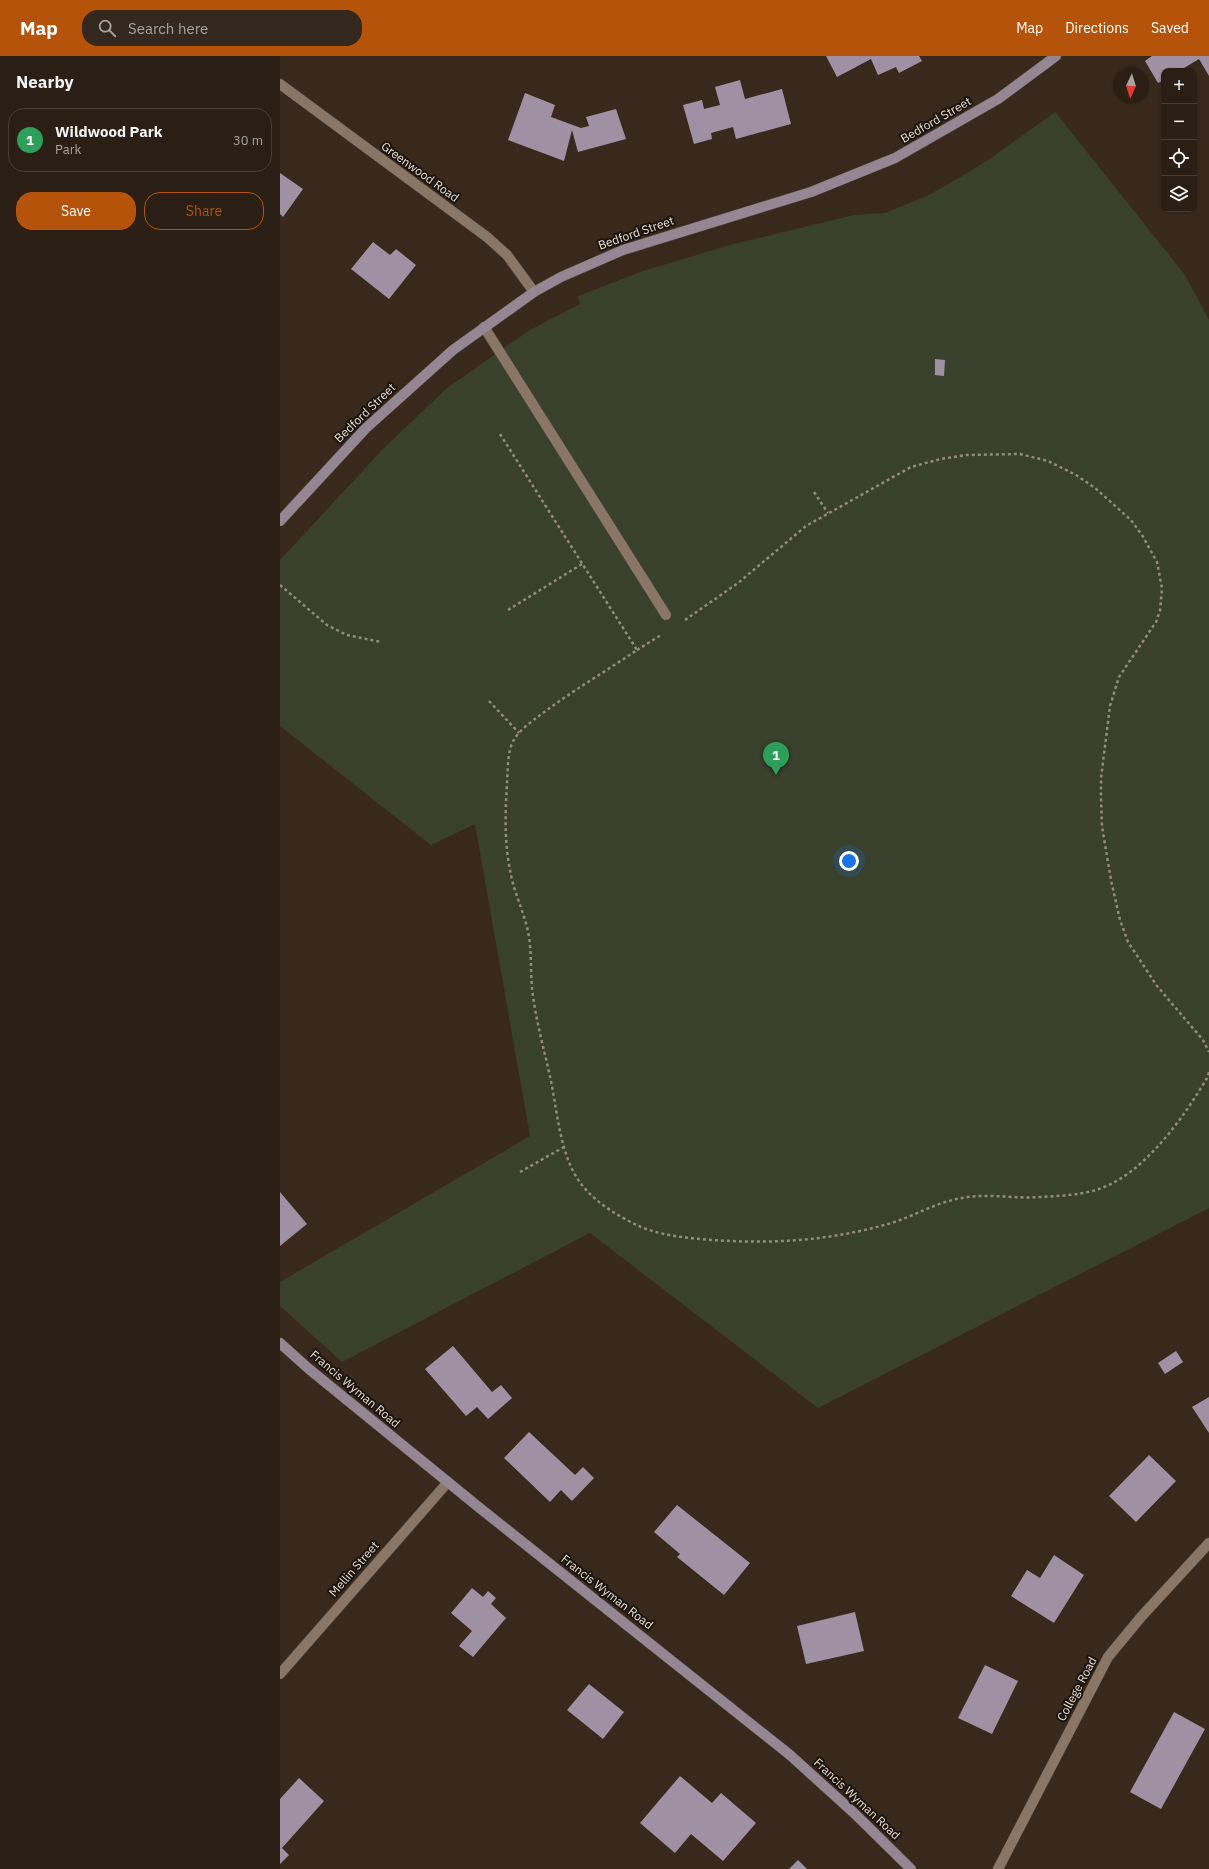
<!DOCTYPE html>
<meta charset="utf-8">
<style>
:root{--surface:#2b1f15;--page:#33271e;--text:#f1f3f6;--muted:#a6a2a0;--line:#473d34;--accent:#b45309}
body{margin:0;font-family:"IBM Plex Sans",sans-serif;background:var(--page);color:var(--text)}
.controls{position:absolute;right:12px;top:12px;display:grid;overflow:hidden;border-radius:8px;box-shadow:0 1px 3px #0004}
.controls button{width:36px;height:36px;display:grid;place-items:center;padding:0;border:0;border-bottom:1px solid var(--line);background:var(--surface);color:var(--text);font:20px sans-serif}
.compass{position:absolute;left:833px;top:12px;width:36px;height:36px;border-radius:50%;background:var(--surface);box-shadow:0 1px 3px #0004;rotate:184deg}
.you{position:absolute;left:569px;top:805px;width:14px;height:14px;margin:-10px;border:3px solid #fff;border-radius:50%;background:#1a73e8;box-shadow:0 0 0 6px #1a73e833}
.badge{display:grid;place-items:center;width:26px;height:26px;border-radius:50%;background:var(--accent);color:#fff;font-size:13px;font-weight:700}
.pin{position:absolute;translate:-50% -33px;filter:drop-shadow(0 1px 2px #0008)}
.pin::after{content:'';position:absolute;top:21px;width:14px;height:12px;background:inherit;clip-path:polygon(0 0,100% 0,50% 100%)}
.list{margin:0;padding:0;list-style:none}
h2{display:flex;justify-content:space-between;align-items:center;height:52px;margin:0;padding:0 16px;font-size:17px}
h2 small{font-size:13px;font-weight:400;color:var(--muted)}
.list li{display:grid;grid-template-columns:26px 1fr auto;gap:12px;align-items:center;box-sizing:border-box;height:64px;margin:0 8px 8px;padding:0 8px;border:1px solid var(--line);border-radius:16px}
.list b{display:block;font-size:15px;white-space:nowrap}
.list p{margin:0;font-size:13px;white-space:nowrap;color:var(--muted)}
.list em{font-size:13px;font-style:normal;color:var(--muted)}
.actions{display:flex;gap:8px;padding:12px 16px}
.actions a{flex:1;padding:9px 0;border:1px solid var(--accent);border-radius:16px;text-align:center;font-size:14px;color:var(--accent)}
.actions .main{background:var(--accent);color:#fff}
.icon{flex:none;width:22px;height:22px;fill:none;stroke:currentColor;stroke-width:2;stroke-linecap:round;stroke-linejoin:round}
.map{position:relative;flex:none;width:929px;height:1813px;overflow:hidden}
header{display:flex;align-items:center;gap:24px;box-sizing:border-box;height:56px;padding:0 20px;background:var(--accent);color:#fff}
header strong{font-size:19px}
nav{display:flex;gap:22px;margin-inline-start:auto;font-size:14px}
.search{width:280px;height:36px;background:var(--page);display:flex;align-items:center;gap:10px;box-sizing:border-box;padding:0 14px;border-radius:16px;color:var(--muted);font-size:15px}
main{display:flex}
aside{flex:1;background:var(--surface)}
.map>svg:first-child{display:block}
</style>
<header>
<strong>Map</strong>
<div class="search"><svg class="icon" aria-label="search" viewBox="0 0 24 24"><circle cx="10" cy="10" r="6"/><path d="M15 15l6 6"/></svg>Search here</div>
<nav><a>Map</a><a>Directions</a><a>Saved</a></nav>
</header>
<main>
<aside>
<h2>Nearby<small></small></h2>
<ul class="list">
<li><span class="badge" style="background:#2e9e5b">1</span><div><b>Wildwood Park</b><p>Park</p></div><em>30 m</em></li>
</ul>
<div class="actions"><a class="main">Save</a><a>Share</a></div>
</aside>
<div class="map">
<svg width="929" height="1813" viewBox="0 0 929 1813">
<rect width="100%" height="100%" fill="#39291c"/>
<path fill="#39402c" d="M775,56L905,219L929,264V1152L538,1352L310,1177L62,1306L0,1250V1226L250,1080L195,768L151,789L0,670V504L103,393L167,332L250,274L300,248L298,240L363,215L450,189L574,159L605,157L647,140L684,119L711,102Z"/>
<g fill="#a090a4">
<path d="M546,0H639L642,5L619,17L616,11L598,19L591,3L557,21Z"/>
<path d="M872,0H929V20L919,3L899,15H884V24L878,27L865,5Z"/>
<path d="M460,24L465,43L502,33L511,68L456,83L453,71L431,77L432,83L414,88L403,49L422,44L424,53L440,49L435,31Z"/>
<path d="M245,37L275,49L271,61L301,72L309,70L306,61L336,53L346,83L298,96L292,74L284,105L228,84Z"/>
<path d="M0,117L23,133L3,161L0,158Z"/>
<path d="M93,186L110,199L116,193L136,209L109,243L71,213Z"/>
<path d="M655,303L665,304L664,320L655,319Z"/>
<path d="M0,1136L27,1168L0,1190Z"/>
<path d="M173,1290L212,1336L221,1329L232,1342L208,1363L197,1351L186,1360L145,1313Z"/>
<path d="M896,1295L903,1306L885,1318L878,1307Z"/>
<path d="M929,1341V1377L912,1351Z"/>
<path d="M249,1376L295,1419L303,1411L314,1422L292,1445L281,1434L270,1446L224,1402Z"/>
<path d="M869,1399L896,1425L856,1466L829,1440Z"/>
<path d="M397,1449L470,1507L444,1539L397,1501L400,1498L374,1476Z"/>
<path d="M774,1499L804,1519L774,1567L731,1540L747,1514L760,1522Z"/>
<path d="M192,1532L203,1541L208,1535L216,1542L211,1548L226,1562L193,1601L179,1590L192,1575L171,1557Z"/>
<path d="M575,1556L584,1595L526,1608L517,1570Z"/>
<path d="M705,1609L738,1625L712,1678L678,1662Z"/>
<path d="M309,1628L344,1656L323,1683L287,1654Z"/>
<path d="M894,1656L925,1673L881,1753L850,1736Z"/>
<path d="M400,1720L432,1747L441,1737L476,1767L443,1805L411,1778L395,1797L360,1767Z"/>
<path d="M19,1722L44,1745L2,1792L9,1799L0,1808V1743Z"/>
<path d="M518,1804L527,1813H509Z"/>
</g>
<g fill="none" stroke-linecap="round" stroke-linejoin="round">
<g stroke="#55473b" stroke-width="11">
<path id="service" d="M204,271L386,559"/>
</g>
<g stroke="#55473b" stroke-width="11">
<g id="minor">
<path d="M0,28L207,181L227,199L254,236"/>
<path d="M718,1813L828,1601L861,1561L929,1487"/>
</g>
</g>
<g stroke="#55473b" stroke-width="11">
<path id="tertiary" d="M0,1618L168,1426"/>
</g>
<g stroke="#55473b" stroke-width="11">
<g id="secondary">
<path d="M0,465L86,372L173,294L254,236L281,221L343,194L531,136L615,102L718,43L776,0"/>
<path d="M0,1287L29,1313L201,1453L510,1699L574,1757L631,1813"/>
</g>
</g>
<g stroke="#96897e" stroke-width="2.5" stroke-dasharray="3 3" stroke-linecap="butt">
<path d="M220,378L357,594C325,616 290,636 259,660C251,666 241,673 235,682C227,694 228,712 227,727C225,763 224,788 232,824C237,843 246,862 249,881C252,901 250,921 253,940C257,970 266,1000 272,1030C277,1058 280,1087 292,1113C305,1141 335,1159 361,1171C383,1180 408,1182 432,1184C493,1188 548,1185 608,1168C633,1161 656,1146 682,1142C708,1137 734,1143 760,1141C780,1140 801,1139 819,1133C864,1118 904,1061 927,1022L929,1016"/>
<path d="M534,436L548,457"/>
<path d="M0,529L47,569L67,579L101,586"/>
<path d="M228,554L302,508"/>
<path d="M405,564L458,527L526,470L631,411L661,403L686,399L740,398L768,405L796,419L815,432L851,464L862,479L877,506L882,532L880,555L876,566L839,621L830,650L821,722V741L822,771L831,824L840,864L848,886L877,930L923,984L929,996"/>
<path d="M357,594L381,579"/>
<path d="M209,645L239,677"/>
<path d="M240,1116L284,1091"/>
</g>
<use href="#service" stroke="#897666" stroke-width="10"/>
<use href="#minor" stroke="#897666" stroke-width="10"/>
<use href="#tertiary" stroke="#897666" stroke-width="10"/>
<use href="#secondary" stroke="#948692" stroke-width="10"/>
</g>
<g text-anchor="middle" stroke-width="4" stroke-linejoin="round" paint-order="stroke">
<g font-size="12" fill="#eadfd6" stroke="#1b140e">
<text transform="translate(656 64) rotate(-30)" y="4">Bedford Street</text>
<text transform="translate(140 116) rotate(36)" y="4">Greenwood Road</text>
<text transform="translate(356 177) rotate(-19)" y="4">Bedford Street</text>
<text transform="translate(85 357) rotate(-44)" y="4">Bedford Street</text>
<text transform="translate(75 1333) rotate(40)" y="4">Francis Wyman Road</text>
<text transform="translate(74 1513) rotate(-49)" y="4">Mellin Street</text>
<text transform="translate(327 1536) rotate(38)" y="4">Francis Wyman Road</text>
<text transform="translate(797 1633) rotate(-62)" y="4">College Road</text>
<text transform="translate(577 1743) rotate(43)" y="4">Francis Wyman Road</text>
</g>
</g>
</svg>
<div class="controls">
<button>+</button>
<button>−</button>
<button><svg class="icon" aria-label="locate" viewBox="0 0 24 24"><circle cx="12" cy="12" r="6"/><path d="M12 2v4M12 18v4M2 12h4M18 12h4"/></svg></button>
<button><svg class="icon" aria-label="layers" viewBox="0 0 24 24"><path d="M12 4l9 5-9 5-9-5zM3 14l9 5 9-5"/></svg></button>
</div>
<svg class="compass" viewBox="-18 -18 36 36"><path d="M0-13l5 13h-10z" fill="#e53935"/><path d="M0 13l5-13h-10z" fill="#a6a2a0"/></svg>
<div class="you"></div>
<div class="pin badge" style="left:496px;top:719px;background:#2e9e5b">1</div>
</div>
</main>
